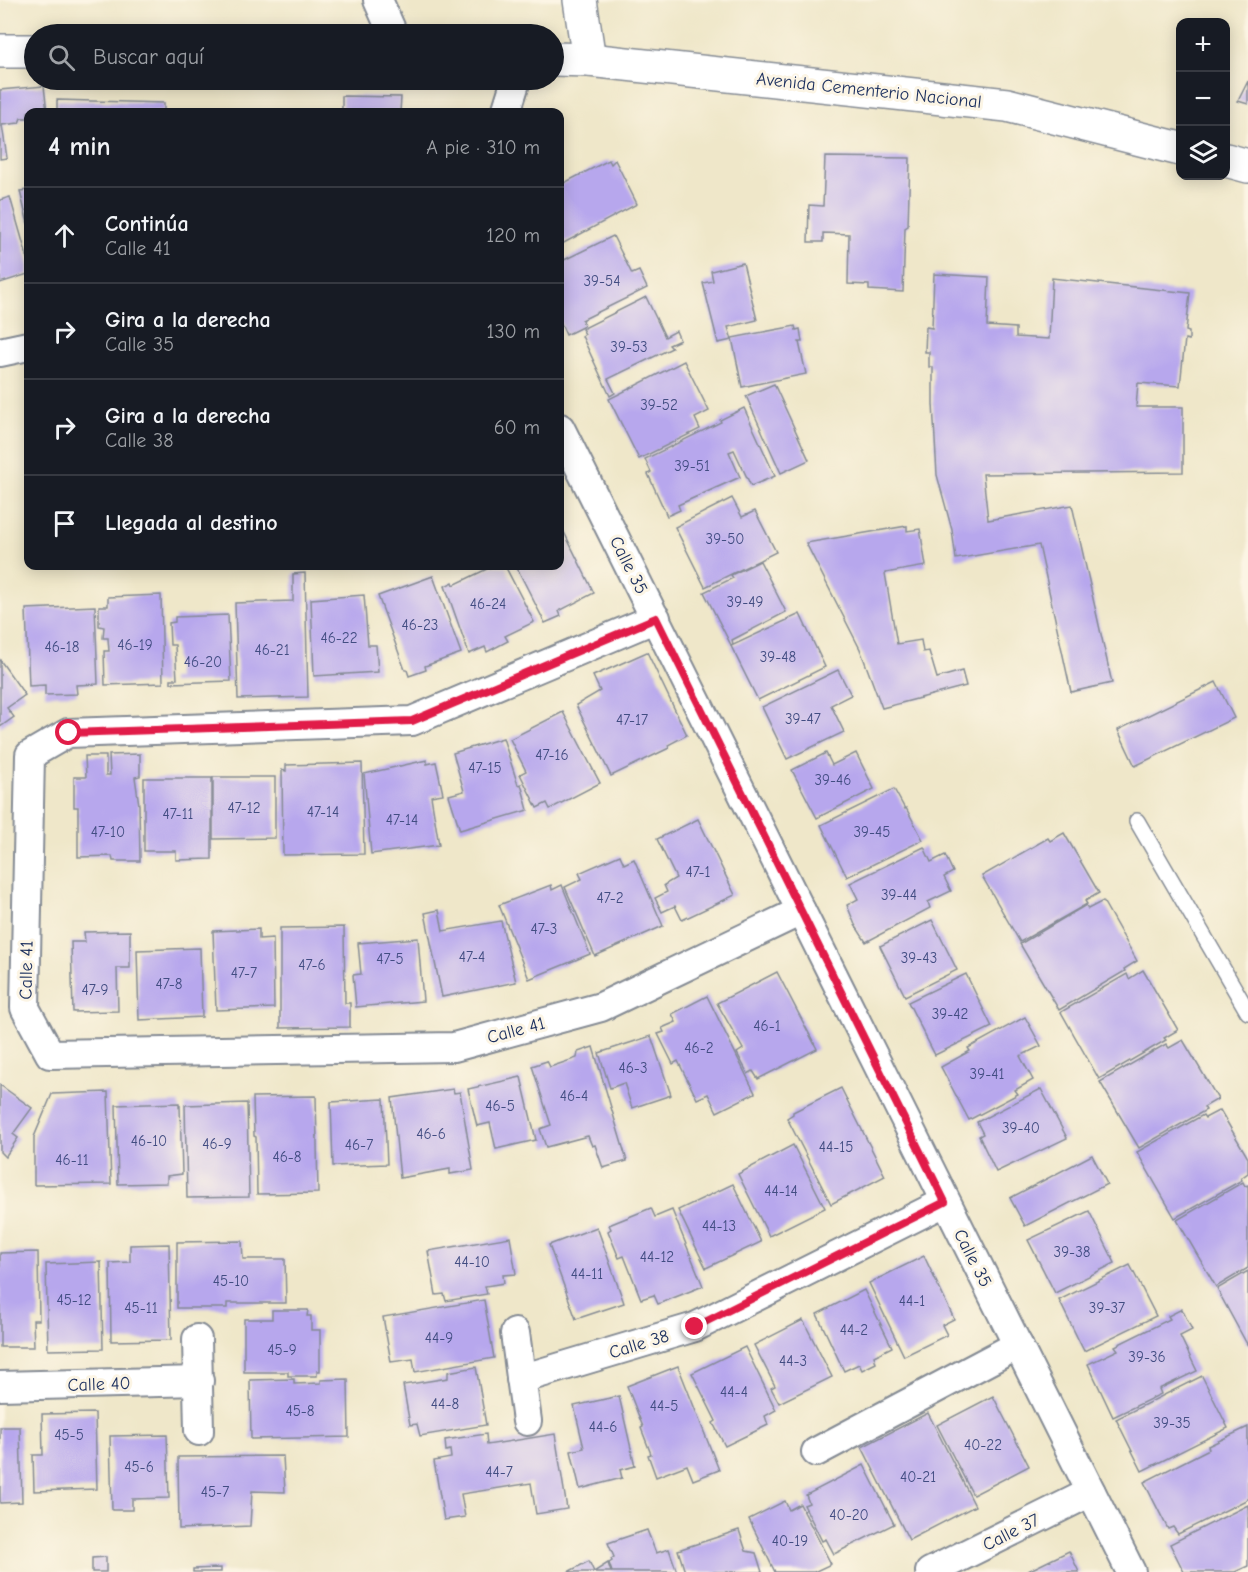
<!DOCTYPE html>
<html lang="es">
<meta charset="utf-8">
<style>
:root{--surface:#171b24;--page:#20242c;--text:#f1f3f6;--muted:#9ea1a6;--line:#363941}
body{margin:0;font-family:"Comic Neue",sans-serif;background:var(--page);color:var(--text)}
.controls{position:absolute;right:18px;top:18px;display:grid;overflow:hidden;border-radius:12px;box-shadow:0 3px 15px #0003}
.controls button{width:54px;height:54px;display:grid;place-items:center;padding:0;border:0;border-bottom:2px solid var(--line);background:var(--surface);color:var(--text);font:30px sans-serif}
.stop{position:absolute;width:18px;height:18px;margin:-14px;border:4px solid #e11d48;border-radius:50%;background:#fff}
.stop.end{background:#e11d48;border-color:#fff;box-shadow:0 2px 6px #0008}
.list{margin:0;padding:0;list-style:none}
h2{display:flex;justify-content:space-between;align-items:center;height:78px;margin:0;padding:0 24px;font-size:26px}
h2 small{font-size:20px;font-weight:400;color:var(--muted)}
.list li{display:grid;grid-template-columns:39px 1fr auto;gap:18px;align-items:center;box-sizing:border-box;height:96px;padding:0 24px;border-top:2px solid var(--line)}
.list b{display:block;font-size:22px;white-space:nowrap}
.list p{margin:0;font-size:20px;white-space:nowrap;color:var(--muted)}
.list em{font-size:20px;font-style:normal;color:var(--muted)}
.icon{flex:none;width:33px;height:33px;fill:none;stroke:currentColor;stroke-width:2;stroke-linecap:round;stroke-linejoin:round}
.map{position:relative;flex:none;width:1248px;height:1572px;overflow:hidden}
.search{position:absolute;background:var(--surface);box-shadow:0 3px 15px #0003;left:24px;top:24px;width:540px;height:66px;display:flex;align-items:center;gap:15px;box-sizing:border-box;padding:0 21px;border-radius:33px;color:var(--muted);font-size:22px}
.panel{position:absolute;background:var(--surface);box-shadow:0 3px 15px #0003;left:24px;top:108px;width:540px;height:462px;border-radius:12px}
.map>svg:first-child{display:block}
</style>
<div class="map">
<svg width="1248" height="1572" viewBox="0 0 1248 1572">
<rect width="100%" height="100%" fill="#fcf5e5"/>
<filter id="ink" filterUnits="userSpaceOnUse"><feTurbulence type="fractalNoise" baseFrequency=".0167" numOctaves="2"/><feDisplacementMap in="SourceGraphic" scale="12" xChannelSelector="R" yChannelSelector="G"/><feConvolveMatrix kernelMatrix="1 2 1 2 8 2 1 2 1" color-interpolation-filters="sRGB"/></filter>
<filter id="wash" filterUnits="userSpaceOnUse"><feTurbulence type="fractalNoise" baseFrequency=".008" numOctaves="4" result="noise"/><feDisplacementMap in="SourceGraphic" scale="24" xChannelSelector="R" yChannelSelector="G"/><feGaussianBlur stdDeviation="1.35" result="paint"/><feColorMatrix in="noise" values="0 0 0 0 0 0 0 0 0 0 0 0 0 0 0 0 0 1.4 0 .05"/><feComposite in="paint" operator="in"/></filter>
<g filter="url(#wash)">
<rect width="100%" height="100%" fill="#efe7c9"/>
<g id="blocks">
<g fill="#b7a7ed">
<path d="M1248,81V104L1238,101Z"/>
<path d="M44,86L47,112H28V118H21L19,123L2,125L7,158L0,159V90Z"/>
<path d="M342,96L401,97L400,112H342Z"/>
<path d="M57,100L164,103V112H57Z"/>
<path d="M825,157L910,158L908,226L905,228L903,292L869,290V285L848,284L849,234L823,233V242H808L809,205L823,206Z"/>
<path d="M609,160L611,164L615,160L637,204L560,245V185Z"/>
<path d="M28,190V224L20,191Z"/>
<path d="M10,197L28,260V274L0,283V200Z"/>
<path d="M613,236L632,274L639,271L647,288L582,320L584,326L566,335L560,321V262Z"/>
<path d="M743,263L757,320L728,327L732,340L718,343L703,283L713,281L711,271Z"/>
<path d="M934,274L989,277L987,326L1016,328V337L1049,339L1052,278L1190,293L1186,331L1189,332V340L1185,339L1180,386L1138,383L1136,407H1183V472L983,474L988,520L1072,505L1112,683L1071,692L1039,545L956,559L952,530L937,475L933,404V367H929V352H925L926,327L932,328Z"/>
<path d="M646,297L665,337L676,331L680,340L669,345L672,348L608,379L615,393L610,396L582,336L585,334L582,329Z"/>
<path d="M795,326L796,330L800,329L802,342H799L806,374L742,387L732,338Z"/>
<path d="M684,361L709,411L695,418L700,429L639,459L609,399Z"/>
<path d="M774,384L809,460L781,473L746,396Z"/>
<path d="M744,408L775,476L751,486L734,450L729,452L740,477L678,505L680,510L667,516L648,474L651,472L645,459L721,422L720,420Z"/>
<path d="M732,498L742,517L755,511L776,552L705,587L675,527Z"/>
<path d="M560,524L594,593L559,611L561,616L545,623L516,566H560Z"/>
<path d="M907,526V531L920,529L926,566L885,573L897,644L921,640L923,652L929,651L937,678L962,671L966,686L882,708L860,649L806,543Z"/>
<path d="M760,561L786,612L732,640L733,644L731,645L704,592L733,578L731,575Z"/>
<path d="M493,566H501L502,567L505,566L534,622L505,636L508,641L487,652L485,647L469,654L445,586L453,582L454,585Z"/>
<path d="M305,573L308,697L238,699L235,603L293,601V574Z"/>
<path d="M433,576L461,653L425,666L426,670L409,676L407,670H405L378,596Z"/>
<path d="M161,595L163,683L105,685L104,651H109L108,638H103L104,627L99,626V606H108V597Z"/>
<path d="M364,595L368,645H376L378,672L314,676L311,599Z"/>
<path d="M95,606L98,684L76,685L77,694L45,695V685L29,686L26,609Z"/>
<path d="M800,614L825,667L758,700L731,646Z"/>
<path d="M228,615L231,681L171,683V679H177L175,645H170L169,623L175,622V617Z"/>
<path d="M647,652L687,735L668,745L669,748L611,776L576,705L600,691L593,676Z"/>
<path d="M0,660L25,695L7,708L14,717L0,727Z"/>
<path d="M838,670L851,695L831,705L844,732L787,759L762,707Z"/>
<path d="M1216,682L1234,718L1135,766L1118,730Z"/>
<path d="M563,712L600,783L550,809L547,803L537,808L520,774L526,771L510,739Z"/>
<path d="M503,738L518,785L521,784L528,810L460,830L449,795L464,791L453,753Z"/>
<path d="M826,753L832,765L856,753L874,789L817,818L792,770Z"/>
<path d="M140,754V776L135,777L139,805L140,861H113L112,856L78,857V807H74V777H86L85,756H106V775H110L109,755Z"/>
<path d="M427,760V764L436,762L443,794L431,796L439,845L371,854L364,774Z"/>
<path d="M362,763L364,854L283,855L282,770L286,771V765Z"/>
<path d="M213,777H275V838L213,839Z"/>
<path d="M144,778H212V859L176,860V851H144Z"/>
<path d="M894,789L905,809L906,808L923,840L847,877L821,825Z"/>
<path d="M698,819L735,895L682,920L675,906L662,912L655,898L667,892L664,885L676,878L657,839Z"/>
<path d="M1064,833L1099,893L1085,901L1087,904L1020,942L982,876L1048,838L1050,841Z"/>
<path d="M924,847L931,862L945,855L953,872L944,877L951,891L928,902L930,908L866,942L855,925L847,905L858,899L850,883Z"/>
<path d="M620,855L624,864L634,859L663,926L595,956L565,887L582,879L579,873Z"/>
<path d="M551,885L552,890L562,885L590,954L529,979L499,905Z"/>
<path d="M1103,901L1137,961L1124,969L1125,971L1059,1010L1020,944L1086,905L1088,909Z"/>
<path d="M439,910L443,931L501,921L516,982L442,997L425,913Z"/>
<path d="M932,920L957,970L905,996L880,946Z"/>
<path d="M344,927L345,1003H350V1027L280,1028V928Z"/>
<path d="M259,929V939L273,938L274,1008L216,1010L213,931Z"/>
<path d="M130,931V968H117L118,1011L73,1012L71,942H85L84,932Z"/>
<path d="M418,938L423,1001L356,1007L353,975L361,974L358,943Z"/>
<path d="M200,948L202,1017L139,1020L137,950Z"/>
<path d="M1143,970L1178,1030L1164,1038L1166,1040L1099,1079L1061,1012L1127,974L1129,979Z"/>
<path d="M777,972L817,1049L758,1079L753,1071L748,1074L737,1053L743,1049L717,1003Z"/>
<path d="M966,974L992,1027L935,1055L908,1002Z"/>
<path d="M707,996L755,1093L717,1112L708,1094L697,1099L678,1061L673,1064L658,1034L664,1032L662,1028L676,1022L672,1014Z"/>
<path d="M1025,1017L1041,1046L1020,1056L1033,1080L1015,1090L1018,1094L969,1120L941,1067L970,1051L968,1048Z"/>
<path d="M651,1036L671,1095L632,1108L624,1083L610,1088L599,1053Z"/>
<path d="M1183,1040L1218,1099L1204,1107L1206,1110L1139,1148L1100,1082L1166,1044L1169,1048Z"/>
<path d="M593,1047L627,1161L603,1168L595,1145L592,1146L588,1136L546,1147L540,1129L551,1125L532,1066L547,1061L550,1067L577,1058L578,1052Z"/>
<path d="M521,1077L536,1140L496,1149L490,1123L477,1126L468,1089Z"/>
<path d="M0,1085L32,1108L13,1134L18,1138L5,1157L0,1152Z"/>
<path d="M841,1088L885,1176L831,1204L787,1118L793,1114V1112Z"/>
<path d="M453,1089L454,1093L460,1092L473,1170L450,1174V1169L400,1178L392,1098Z"/>
<path d="M1041,1089L1067,1138L996,1172L979,1136L983,1134L977,1122Z"/>
<path d="M108,1092L111,1184L34,1185V1137L52,1094Z"/>
<path d="M316,1096L318,1193L257,1194L256,1137L254,1136L253,1097Z"/>
<path d="M384,1099L387,1164L333,1166L331,1102Z"/>
<path d="M179,1103V1107L180,1106L182,1174L167,1176V1183L118,1184L116,1105Z"/>
<path d="M247,1103L249,1197L187,1198L185,1105Z"/>
<path d="M1220,1110L1248,1158V1173L1241,1178L1242,1180L1175,1218L1137,1152L1203,1115L1205,1118Z"/>
<path d="M793,1145L825,1208L769,1236L738,1174Z"/>
<path d="M1092,1155L1107,1184L1025,1226L1010,1198Z"/>
<path d="M1243,1182L1245,1186L1248,1185V1268L1216,1287L1177,1220Z"/>
<path d="M733,1184L761,1242L706,1268L678,1210Z"/>
<path d="M651,1208L655,1217L672,1210L703,1286L658,1304L654,1295L641,1299L624,1256L619,1258L608,1231L611,1229L609,1225Z"/>
<path d="M1089,1211L1115,1263L1055,1293L1028,1240Z"/>
<path d="M597,1227L624,1303L576,1319L549,1245Z"/>
<path d="M510,1237L516,1274L503,1275L504,1283L485,1286L487,1294L446,1301L444,1294L436,1295L428,1251Z"/>
<path d="M242,1241L243,1259H285L286,1303H227V1308H177V1242Z"/>
<path d="M169,1244L171,1340L111,1341L110,1263L130,1262V1245Z"/>
<path d="M38,1252L39,1320H33L34,1347H0V1253Z"/>
<path d="M924,1256L954,1319L942,1325L947,1335L904,1356L869,1283Z"/>
<path d="M101,1262L103,1349L48,1350L46,1264Z"/>
<path d="M1130,1265L1156,1316L1084,1351L1059,1300Z"/>
<path d="M1248,1271V1346L1217,1289Z"/>
<path d="M864,1290L892,1347L874,1356L876,1363L862,1370L859,1364L844,1371L817,1314Z"/>
<path d="M484,1300L494,1358L415,1372L413,1359L391,1362L383,1317Z"/>
<path d="M1182,1309L1192,1330L1180,1336L1197,1371L1159,1389L1161,1394L1113,1417L1088,1364L1118,1350L1115,1346L1170,1319L1168,1316Z"/>
<path d="M272,1310H308L307,1316H311V1330H320V1371H317V1376H288V1372H244V1319H272Z"/>
<path d="M803,1320L832,1377L779,1403L771,1388L775,1386L754,1345Z"/>
<path d="M745,1347L776,1410L765,1416L768,1425L725,1446L713,1423L716,1421L692,1373Z"/>
<path d="M678,1366L719,1470L693,1480L687,1465L656,1477L648,1455L651,1454L641,1428L643,1427L627,1386Z"/>
<path d="M476,1367L486,1425L420,1436L417,1424L410,1425L403,1385L448,1378V1372Z"/>
<path d="M1202,1376L1228,1428L1142,1471L1116,1419Z"/>
<path d="M294,1379V1384L321,1383V1380L348,1379L349,1437L251,1439L250,1380Z"/>
<path d="M619,1396L635,1466L620,1470L622,1478L580,1489L571,1451L584,1448L574,1406Z"/>
<path d="M993,1396L1029,1466L973,1495L937,1425Z"/>
<path d="M95,1413L97,1489L34,1491L33,1455H43L42,1414Z"/>
<path d="M928,1413L975,1506L909,1540L862,1447Z"/>
<path d="M0,1427H20L22,1502L0,1503Z"/>
<path d="M1248,1427V1499L1178,1534L1173,1527L1168,1529L1144,1482L1209,1449L1208,1446Z"/>
<path d="M486,1434L487,1445L555,1434L567,1509L536,1514L531,1483L461,1494L465,1517L444,1520L434,1461L451,1458L450,1450L446,1451L445,1440Z"/>
<path d="M167,1435L169,1498L132,1499V1510H112L110,1436Z"/>
<path d="M283,1456L285,1492L252,1491L250,1526L179,1529L178,1457Z"/>
<path d="M864,1465L894,1524L834,1554L826,1539L822,1541L804,1505L809,1503L806,1495Z"/>
<path d="M785,1501L789,1510L800,1504L831,1564L814,1572H775L749,1519Z"/>
<path d="M1248,1505V1566L1235,1572H1184L1170,1544Z"/>
<path d="M647,1530L656,1553L669,1549L677,1572H612L609,1563L612,1561L611,1559L614,1557L608,1543Z"/>
<path d="M739,1530L746,1551L756,1553L762,1572H685L678,1550Z"/>
<path d="M1069,1551L1079,1572H1026Z"/>
<path d="M106,1557V1572H92V1558Z"/>
<path d="M589,1561L594,1572L608,1563L611,1572H568Z"/>
<path d="M221,1568V1572H193V1569Z"/>
</g>
</g>
</g>
<g filter="url(#ink)">
<use href="#blocks" fill-opacity="0" stroke="#858b94" stroke-width="1.5"/>
<g fill="none" stroke-linecap="round" stroke-linejoin="round">
<g stroke="#858b94" stroke-width="18">
<path id="lane" d="M1137,821L1248,1012"/>
</g>
<g stroke="#858b94" stroke-width="32">
<g id="street">
<path d="M378,0L393,34"/>
<path d="M506,112L516,80"/>
<path d="M0,352L28,346"/>
<path d="M560,428C752,808 939,1192 1131,1572"/>
<path d="M656,618L412,721L68,733L30,755L25,1008L50,1054L454,1047L601,1007L801,911"/>
<path d="M515,1333L527,1421"/>
<path d="M197,1339L199,1431"/>
<path d="M521,1379L695,1327L945,1202"/>
<path d="M0,1386L199,1381"/>
<path d="M816,1452L1018,1345"/>
<path d="M930,1572L1091,1492"/>
</g>
</g>
<g stroke="#858b94" stroke-width="36">
<g id="secondary">
<path d="M580,0L589,60"/>
<path d="M0,51H34"/>
<path d="M554,59L589,60L1007,105L1180,149"/>
<path d="M1226,160L1248,166"/>
</g>
</g>
<use href="#lane" stroke="#fff" stroke-width="15"/>
<use href="#street" stroke="#fff" stroke-width="28"/>
<use href="#secondary" stroke="#fff" stroke-width="33"/>
</g>
</g>
<g fill="none" stroke-linecap="round" stroke-linejoin="round" filter="url(#ink)">
<path stroke="#e11d48" stroke-width="8" d="M69,733L412,721L656,618L945,1202L695,1327"/>
</g>
<g text-anchor="middle" stroke-width="6" stroke-linejoin="round" paint-order="stroke">
<g font-size="15" fill="#424d82">
<text x="602" y="286">39-54</text>
<text x="629" y="352">39-53</text>
<text x="659" y="410">39-52</text>
<text x="692" y="471">39-51</text>
<text x="725" y="544">39-50</text>
<text x="745" y="607">39-49</text>
<text x="488" y="609">46-24</text>
<text x="420" y="630">46-23</text>
<text x="339" y="643">46-22</text>
<text x="135" y="650">46-19</text>
<text x="62" y="652">46-18</text>
<text x="272" y="655">46-21</text>
<text x="778" y="662">39-48</text>
<text x="203" y="667">46-20</text>
<text x="803" y="724">39-47</text>
<text x="632" y="725">47-17</text>
<text x="552" y="760">47-16</text>
<text x="485" y="773">47-15</text>
<text x="833" y="785">39-46</text>
<text x="244" y="813">47-12</text>
<text x="323" y="817">47-14</text>
<text x="178" y="819">47-11</text>
<text x="402" y="825">47-14</text>
<text x="108" y="837">47-10</text>
<text x="872" y="837">39-45</text>
<text x="698" y="877">47-1</text>
<text x="899" y="900">39-44</text>
<text x="610" y="903">47-2</text>
<text x="544" y="934">47-3</text>
<text x="472" y="962">47-4</text>
<text x="919" y="963">39-43</text>
<text x="390" y="964">47-5</text>
<text x="312" y="970">47-6</text>
<text x="244" y="978">47-7</text>
<text x="169" y="989">47-8</text>
<text x="95" y="995">47-9</text>
<text x="950" y="1019">39-42</text>
<text x="767" y="1031">46-1</text>
<text x="699" y="1053">46-2</text>
<text x="633" y="1073">46-3</text>
<text x="987" y="1079">39-41</text>
<text x="574" y="1101">46-4</text>
<text x="500" y="1111">46-5</text>
<text x="1021" y="1133">39-40</text>
<text x="431" y="1139">46-6</text>
<text x="149" y="1146">46-10</text>
<text x="217" y="1149">46-9</text>
<text x="359" y="1150">46-7</text>
<text x="836" y="1152">44-15</text>
<text x="287" y="1162">46-8</text>
<text x="72" y="1165">46-11</text>
<text x="781" y="1196">44-14</text>
<text x="719" y="1231">44-13</text>
<text x="1072" y="1257">39-38</text>
<text x="657" y="1262">44-12</text>
<text x="472" y="1267">44-10</text>
<text x="587" y="1279">44-11</text>
<text x="231" y="1286">45-10</text>
<text x="74" y="1305">45-12</text>
<text x="912" y="1306">44-1</text>
<text x="141" y="1313">45-11</text>
<text x="1107" y="1313">39-37</text>
<text x="854" y="1335">44-2</text>
<text x="439" y="1343">44-9</text>
<text x="282" y="1355">45-9</text>
<text x="1147" y="1362">39-36</text>
<text x="793" y="1366">44-3</text>
<text x="734" y="1397">44-4</text>
<text x="445" y="1409">44-8</text>
<text x="664" y="1411">44-5</text>
<text x="300" y="1416">45-8</text>
<text x="1172" y="1428">39-35</text>
<text x="603" y="1432">44-6</text>
<text x="69" y="1440">45-5</text>
<text x="983" y="1450">40-22</text>
<text x="139" y="1472">45-6</text>
<text x="499" y="1477">44-7</text>
<text x="918" y="1482">40-21</text>
<text x="215" y="1497">45-7</text>
<text x="849" y="1520">40-20</text>
<text x="790" y="1546">40-19</text>
</g>
<g font-size="18" fill="#1b2f5e" stroke="#fcf5e5">
<text transform="translate(869 90) rotate(6)" y="6">Avenida Cementerio Nacional</text>
<text transform="translate(629 565) rotate(63)" y="6">Calle 35</text>
<text transform="translate(26 970) rotate(-89)" y="6">Calle 41</text>
<text transform="translate(516 1030) rotate(-15)" y="6">Calle 41</text>
<text transform="translate(973 1258) rotate(63)" y="6">Calle 35</text>
<text transform="translate(639 1344) rotate(-17)" y="6">Calle 38</text>
<text transform="translate(99 1384) rotate(-2)" y="6">Calle 40</text>
<text transform="translate(1011 1532) rotate(-27)" y="6">Calle 37</text>
</g>
</g>
</svg>
<div class="controls">
<button>+</button>
<button>−</button>
<button><svg class="icon" aria-label="layers" viewBox="0 0 24 24"><path d="M12 4l9 5-9 5-9-5zM3 14l9 5 9-5"/></svg></button>
</div>
<div class="stop" style="left:69px;top:733px"></div>
<div class="stop end" style="left:695px;top:1327px"></div>
<div class="search"><svg class="icon" aria-label="search" viewBox="0 0 24 24"><circle cx="10" cy="10" r="6"/><path d="M15 15l6 6"/></svg>Buscar aquí</div>
<section class="panel">
<h2>4 min<small>A pie · 310 m</small></h2>
<ul class="list">
<li><svg class="icon" aria-label="ahead" viewBox="0 0 24 24"><path d="M12 20V5M6 11l6-6 6 6"/></svg><div><b>Continúa</b><p>Calle 41</p></div><em>120 m</em></li>
<li><svg class="icon" aria-label="right" viewBox="0 0 24 24"><path d="M7 20v-9h11M14 6l5 5-5 5"/></svg><div><b>Gira a la derecha</b><p>Calle 35</p></div><em>130 m</em></li>
<li><svg class="icon" aria-label="right" viewBox="0 0 24 24"><path d="M7 20v-9h11M14 6l5 5-5 5"/></svg><div><b>Gira a la derecha</b><p>Calle 38</p></div><em>60 m</em></li>
<li><svg class="icon" aria-label="arrive" viewBox="0 0 24 24"><path d="M6 21V4h12l-3 4 3 4H6"/></svg><div><b>Llegada al destino</b></div></li>
</ul>
</section>
</div>
